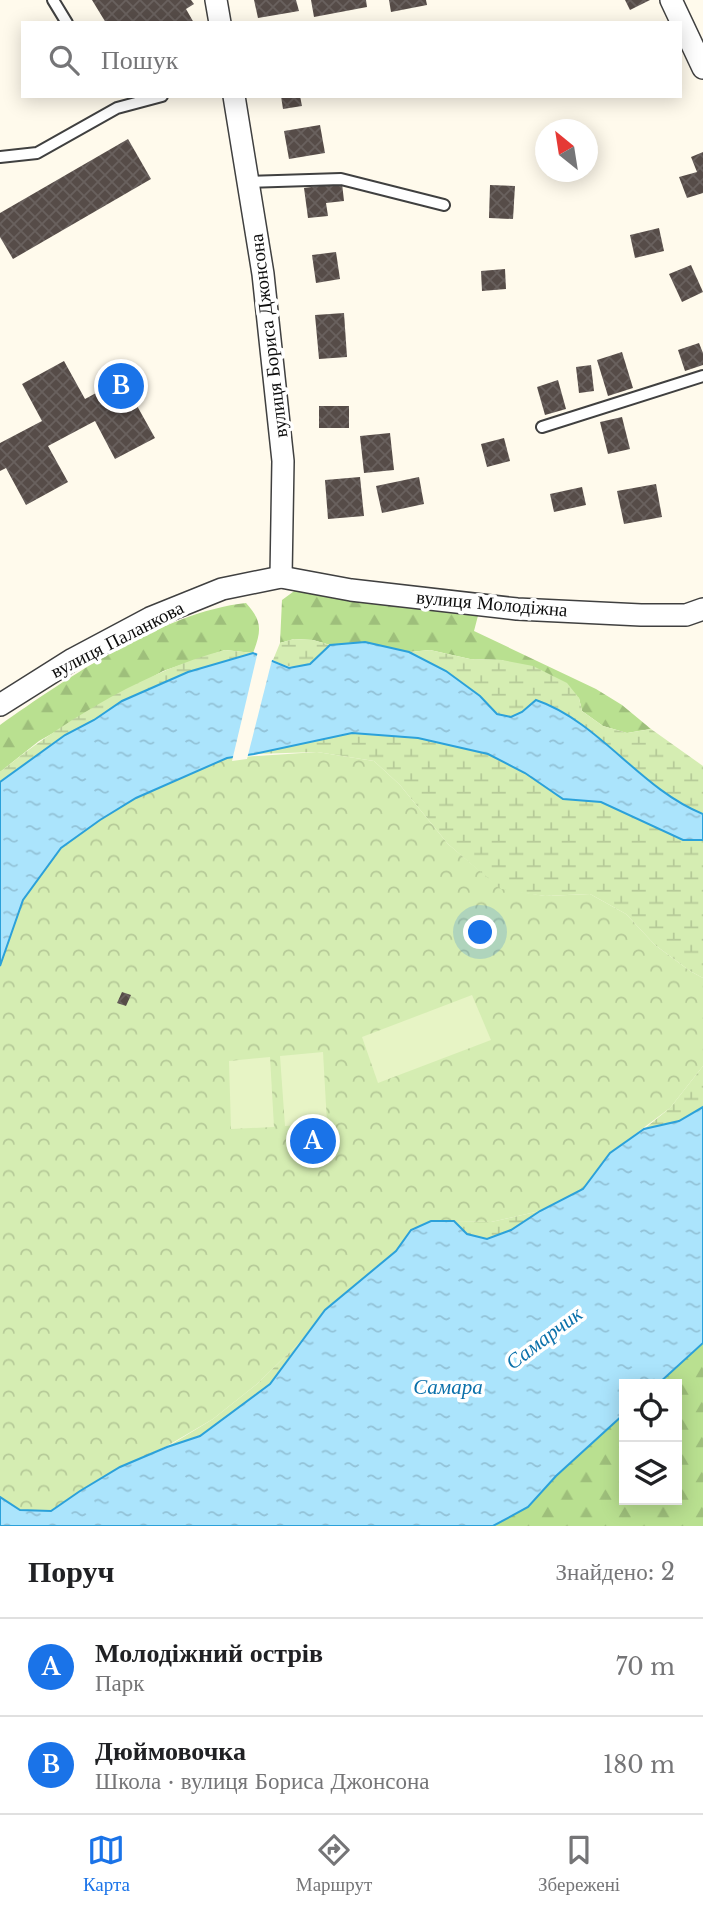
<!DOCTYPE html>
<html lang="uk">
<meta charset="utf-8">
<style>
:root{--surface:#fff;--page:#f6f6f6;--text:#202124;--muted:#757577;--line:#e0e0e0;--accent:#1a73e8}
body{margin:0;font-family:"Libre Baskerville",serif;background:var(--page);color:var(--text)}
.controls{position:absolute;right:21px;bottom:21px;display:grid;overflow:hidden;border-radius:0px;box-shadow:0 4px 18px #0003}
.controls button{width:63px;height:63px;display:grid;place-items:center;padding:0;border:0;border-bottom:2px solid var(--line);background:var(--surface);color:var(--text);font:35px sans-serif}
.compass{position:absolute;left:535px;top:119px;width:63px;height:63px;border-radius:50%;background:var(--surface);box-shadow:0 4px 18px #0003;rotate:330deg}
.you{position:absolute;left:481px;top:933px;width:24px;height:24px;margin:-18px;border:5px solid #fff;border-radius:50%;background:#1a73e8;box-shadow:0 0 0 10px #1a73e833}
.badge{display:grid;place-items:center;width:46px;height:46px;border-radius:50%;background:var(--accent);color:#fff;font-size:23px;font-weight:700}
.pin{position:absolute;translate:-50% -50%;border:4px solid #fff;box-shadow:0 2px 7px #0006}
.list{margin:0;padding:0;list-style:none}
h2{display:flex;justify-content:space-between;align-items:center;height:91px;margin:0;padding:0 28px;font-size:30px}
h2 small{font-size:23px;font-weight:400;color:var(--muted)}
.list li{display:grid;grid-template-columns:46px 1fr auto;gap:21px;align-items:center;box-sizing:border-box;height:98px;padding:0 28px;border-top:2px solid var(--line)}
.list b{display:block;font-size:26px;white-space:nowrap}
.list p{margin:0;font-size:23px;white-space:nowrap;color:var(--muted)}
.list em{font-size:23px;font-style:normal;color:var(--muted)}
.icon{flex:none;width:38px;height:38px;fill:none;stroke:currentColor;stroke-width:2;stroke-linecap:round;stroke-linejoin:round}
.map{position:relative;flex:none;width:703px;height:1526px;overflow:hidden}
.search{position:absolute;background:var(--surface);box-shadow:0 4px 18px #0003;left:21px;right:21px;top:21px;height:77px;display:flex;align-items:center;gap:18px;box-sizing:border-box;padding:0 24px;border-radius:0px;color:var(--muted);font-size:26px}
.sheet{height:287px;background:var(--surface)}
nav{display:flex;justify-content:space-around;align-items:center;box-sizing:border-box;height:98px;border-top:2px solid var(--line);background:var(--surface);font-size:19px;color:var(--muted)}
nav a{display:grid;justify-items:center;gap:4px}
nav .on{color:var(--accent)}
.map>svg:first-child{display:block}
</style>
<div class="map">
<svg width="703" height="1526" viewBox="0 0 703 1526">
<defs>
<pattern id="forest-firs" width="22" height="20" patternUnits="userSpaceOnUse" patternTransform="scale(1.75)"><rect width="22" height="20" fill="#b9e090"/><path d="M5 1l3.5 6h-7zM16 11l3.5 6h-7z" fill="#9ebf7b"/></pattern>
<pattern id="wetland-marsh" width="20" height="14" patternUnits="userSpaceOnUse" patternTransform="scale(1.75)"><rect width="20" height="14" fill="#d5edb2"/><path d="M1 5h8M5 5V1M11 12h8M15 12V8" fill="none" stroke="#b6ca98"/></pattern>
<pattern id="park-crowns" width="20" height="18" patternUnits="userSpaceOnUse" patternTransform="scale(1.75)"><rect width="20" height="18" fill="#d5edb2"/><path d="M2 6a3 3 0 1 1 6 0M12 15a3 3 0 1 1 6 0" fill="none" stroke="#b6ca98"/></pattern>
<pattern id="water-ripples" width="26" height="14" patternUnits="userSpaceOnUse" patternTransform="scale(1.75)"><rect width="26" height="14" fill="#abe4fc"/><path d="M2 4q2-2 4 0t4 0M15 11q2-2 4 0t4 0" fill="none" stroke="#92c2d7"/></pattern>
<pattern id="building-cross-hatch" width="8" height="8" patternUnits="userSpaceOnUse" patternTransform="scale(1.75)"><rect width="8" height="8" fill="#564c48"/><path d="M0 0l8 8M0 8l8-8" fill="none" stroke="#69615e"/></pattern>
</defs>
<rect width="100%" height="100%" fill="#fffaec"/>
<g fill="url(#forest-firs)">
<path d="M297,589L361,602L419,609L480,608L474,631L596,689L622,705L651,729L627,733L603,726L582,711L579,698L502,660L470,659L430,650L409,652L365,642L330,645L313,640L294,639L280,643L282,600Z"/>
<path d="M246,603C262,621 262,630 253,653L225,650L163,671L39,741L0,772V725C67,678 163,612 246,603Z"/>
<path d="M703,1343V1526H493L528,1507L556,1476L624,1414V1500H677V1384H658Z"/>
</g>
<g fill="url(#wetland-marsh)">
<path d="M294,639L313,640L330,645C309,665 302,675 273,660L280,643Z"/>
<path d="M225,650L253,653L188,672L162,684L65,735L0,782V772C65,720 145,671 225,650Z"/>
<path d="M430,650L470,659L502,660L533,666L567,683L579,698L582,711L603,726L627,733L651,729L703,766V814C661,797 628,762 592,734C575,721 555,711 536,700C529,707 519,717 509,717C495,716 488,703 478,695C457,677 433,665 409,652Z"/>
<path d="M352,733L418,738L488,754L525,773L563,799L601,802L683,840H703V978L690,971L655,945L626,914L590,894L545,896L501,890L448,844L400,785L374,761L317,752L254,754Z"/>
<path d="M703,1066V1107L679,1121L644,1129L670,1108Z"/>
<path d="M540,1211C520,1224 491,1248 467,1234C462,1231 458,1225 454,1221L491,1222Z"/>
<path d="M300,1342L270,1384L200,1436L167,1447L213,1419L257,1384Z"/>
</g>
<path fill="url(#park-crowns)" d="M317,752L374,761L400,785L448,844L501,889L545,896L590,894L626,914L655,945L690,971L703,978V1066L670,1108L610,1153L583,1189L540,1211L491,1222L431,1221L411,1230L396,1251L325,1310L300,1342L257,1384L213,1419L167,1446L121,1467L80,1491L51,1511L20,1510L0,1497V966L23,900L61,848L100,820L136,798L227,758Z"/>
<g fill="#e7f4c5">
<path d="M472,995L491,1040L378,1083L362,1037Z"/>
<path d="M323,1052L327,1123L285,1126L280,1056Z"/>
<path d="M270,1057L274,1127L231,1129L229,1061Z"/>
</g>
<g fill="url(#water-ripples)" stroke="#2ba1da" stroke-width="2">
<path d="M365,642L409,652L446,671L480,696L497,714L511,717L522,712L536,700C600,722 640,789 703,814V840H683L601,802L563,799L525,773L488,754L418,738L352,733L254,754L227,758L136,798L100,820L61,848L23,900L0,966V782L65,735L94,720L122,701L188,672L253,653L289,668L310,664L330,645Z"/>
<path d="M703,1107V1343L658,1384H624V1414L556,1476L528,1507L493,1526H0V1497L20,1510L51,1511L80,1491L120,1467L167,1447L200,1436L270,1384L325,1310L396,1251L411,1230L431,1221H454L467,1234L487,1239L511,1230L540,1211L583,1189L610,1153L644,1129L679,1121Z"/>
</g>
<path fill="#fffaec" d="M258,651L273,656L247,759L232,761Z"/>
<g fill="url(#building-cross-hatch)">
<path d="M92,0H191L194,4L186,9L194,23H106Z"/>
<path d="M254,0H296L299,11L258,18Z"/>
<path d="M311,0H366L367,7L314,17Z"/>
<path d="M389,0H426L427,5L391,12Z"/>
<path d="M625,0H650L630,10Z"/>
<path d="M281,96H300L302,106L283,109Z"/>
<path d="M320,125L325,153L289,159L284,131Z"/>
<path d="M128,139L151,179L13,259L0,237V213Z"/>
<path d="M703,152V193L687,198L679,177L697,172L691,157Z"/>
<path d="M342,183L344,201L326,203L328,216L308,218L304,188Z"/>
<path d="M490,185L515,186L513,219L489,218Z"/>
<path d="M659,228L664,251L635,258L630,235Z"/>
<path d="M336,252L340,279L316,283L312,255Z"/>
<path d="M691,265L703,292L682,302L669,274Z"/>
<path d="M505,269L506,289L482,291L481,271Z"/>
<path d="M344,313L347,357L319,359L315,315Z"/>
<path d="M699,343L703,353V365L685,371L678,350Z"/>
<path d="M622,352L633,388L608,396L597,360Z"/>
<path d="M64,361L85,399L122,379L155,438L115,459L95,421L48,446L68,482L26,505L6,468L0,471V443L42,421L22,384Z"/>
<path d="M591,365L594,391L579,393L576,367Z"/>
<path d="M558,380L566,409L545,415L537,387Z"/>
<rect x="319" y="406" width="30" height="22"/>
<path d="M622,417L630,449L608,454L600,422Z"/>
<path d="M390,433L394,470L364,473L360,436Z"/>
<path d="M504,438L510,461L487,467L481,444Z"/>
<path d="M360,477L364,516L328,519L325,480Z"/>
<path d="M419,477L424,504L382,513L376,486Z"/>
<path d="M656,484L662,517L624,524L617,491Z"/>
<path d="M582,487L586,505L554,512L550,494Z"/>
<path d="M122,992L131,995L126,1006L117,1003Z"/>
</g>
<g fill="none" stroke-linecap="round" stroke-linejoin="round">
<g stroke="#404040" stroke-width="14">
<g id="service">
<path d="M53,0L67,23"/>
<path d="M0,157L37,153L117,108L162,96"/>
<path d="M248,182L341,179L444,205"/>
<path d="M542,427L703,376"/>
</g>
</g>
<g stroke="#404040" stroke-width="24">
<g id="minor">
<path d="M216,0L220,23"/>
<path d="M671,0L703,68"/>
<path d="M234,96L263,274L283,461L281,577"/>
<path d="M0,705L73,659L150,618L222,589L281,577L351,590L517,609L641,615H686L703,609"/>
</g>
</g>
<use href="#service" stroke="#fff" stroke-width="10"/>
<use href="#minor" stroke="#fff" stroke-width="21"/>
</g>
<g text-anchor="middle" stroke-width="7" stroke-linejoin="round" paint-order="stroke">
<g font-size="19" fill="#0d0d0d" stroke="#fff">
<text transform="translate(268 336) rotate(-97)" y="7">вулиця Бориса Джонсона</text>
<text transform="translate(492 603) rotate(5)" y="7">вулиця Молодіжна</text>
<text transform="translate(117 639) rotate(-27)" y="7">вулиця Паланкова</text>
</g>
<g font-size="21" font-style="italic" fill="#0a70aa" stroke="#fff">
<text transform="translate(544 1338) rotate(-37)" y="7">Самарчик</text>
<text x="448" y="1394">Самара</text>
</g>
</g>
</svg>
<div class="controls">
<button><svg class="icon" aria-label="locate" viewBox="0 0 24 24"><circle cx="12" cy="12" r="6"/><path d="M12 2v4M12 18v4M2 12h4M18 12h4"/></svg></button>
<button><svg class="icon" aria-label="layers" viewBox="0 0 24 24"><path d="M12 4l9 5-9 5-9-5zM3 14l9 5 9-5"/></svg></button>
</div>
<svg class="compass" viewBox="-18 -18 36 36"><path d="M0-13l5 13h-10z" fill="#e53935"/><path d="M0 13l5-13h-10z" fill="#757577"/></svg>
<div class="you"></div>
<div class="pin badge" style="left:313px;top:1141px">A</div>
<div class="pin badge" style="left:121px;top:386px">B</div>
<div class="search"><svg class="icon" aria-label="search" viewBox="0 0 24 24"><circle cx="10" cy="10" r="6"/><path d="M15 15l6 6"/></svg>Пошук</div>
</div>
<section class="sheet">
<h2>Поруч<small>Знайдено: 2</small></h2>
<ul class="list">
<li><span class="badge">A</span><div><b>Молодіжний острів</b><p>Парк</p></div><em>70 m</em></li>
<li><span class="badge">B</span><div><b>Дюймовочка</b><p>Школа · вулиця Бориса Джонсона</p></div><em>180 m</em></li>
</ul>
</section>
<nav>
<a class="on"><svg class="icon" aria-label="map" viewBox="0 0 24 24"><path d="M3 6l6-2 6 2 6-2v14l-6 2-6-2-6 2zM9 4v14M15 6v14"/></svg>Карта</a>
<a><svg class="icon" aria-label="directions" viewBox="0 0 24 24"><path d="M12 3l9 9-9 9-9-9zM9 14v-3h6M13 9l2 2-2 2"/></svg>Маршрут</a>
<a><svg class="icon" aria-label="saved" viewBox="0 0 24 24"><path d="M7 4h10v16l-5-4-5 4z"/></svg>Збережені</a>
</nav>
